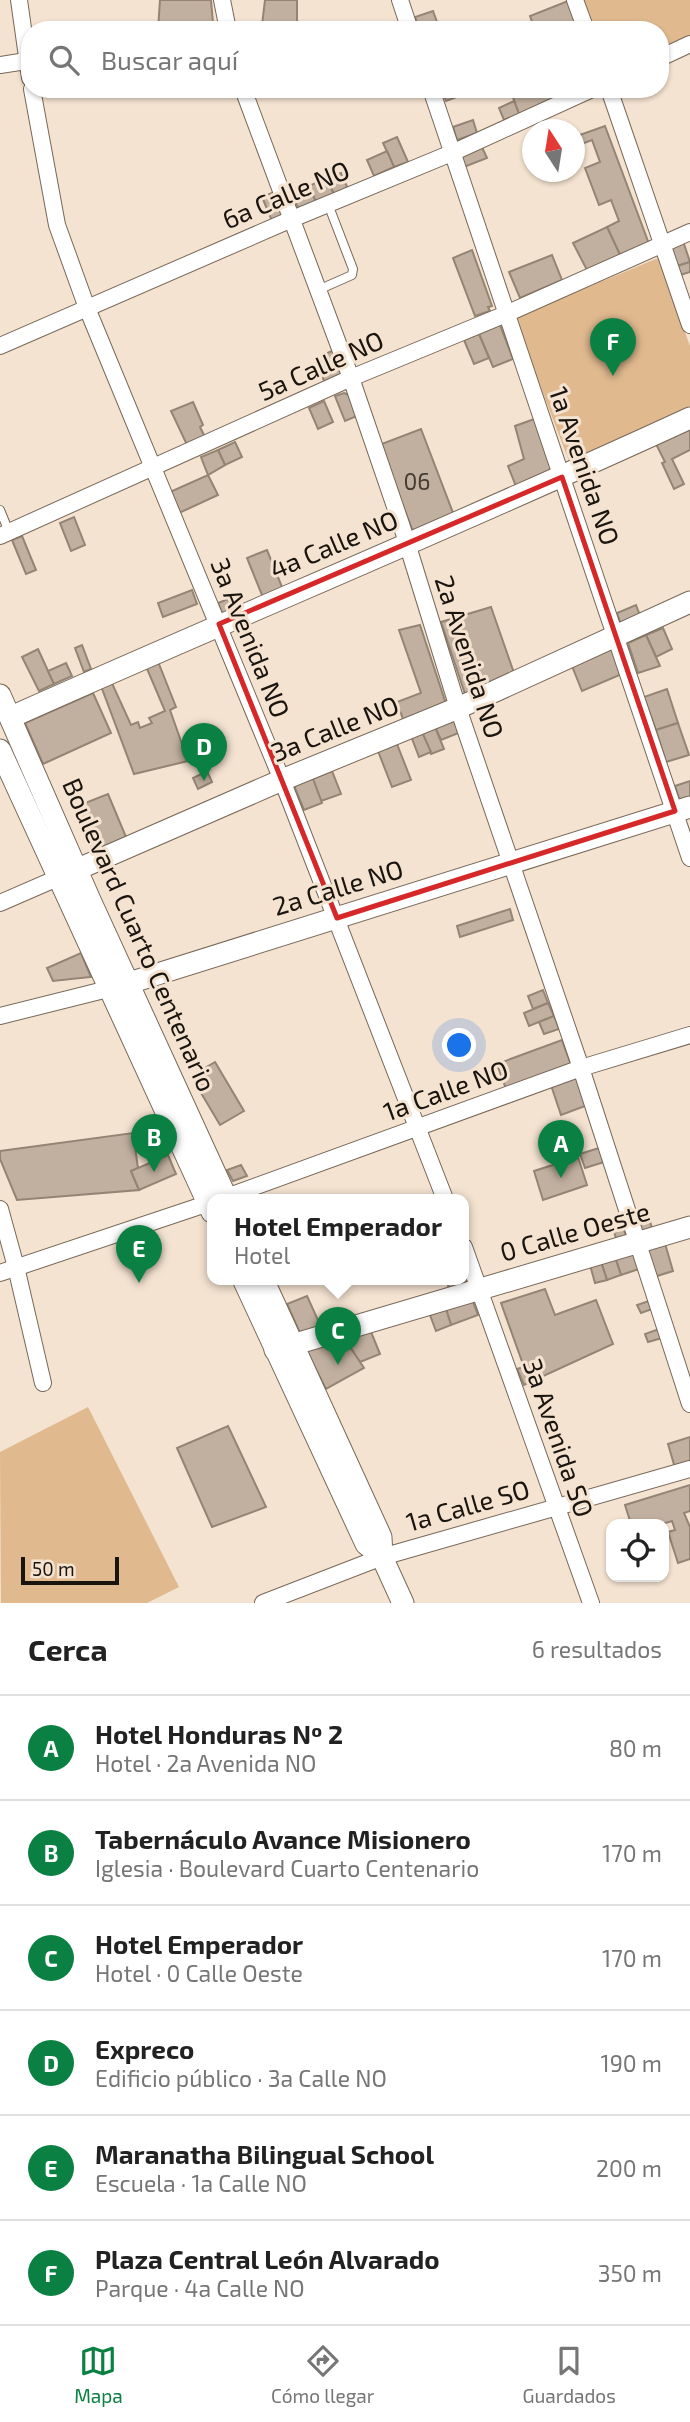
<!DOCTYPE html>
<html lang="es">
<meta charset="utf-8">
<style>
:root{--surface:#fff;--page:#f2f2f2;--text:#222;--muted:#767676;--line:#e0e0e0;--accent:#0b8043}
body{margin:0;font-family:"Exo 2",sans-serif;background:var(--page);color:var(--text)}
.controls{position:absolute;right:21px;bottom:21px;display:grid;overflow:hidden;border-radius:14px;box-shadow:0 2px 5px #0004}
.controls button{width:63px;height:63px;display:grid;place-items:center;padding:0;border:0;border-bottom:2px solid var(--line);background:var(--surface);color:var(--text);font:35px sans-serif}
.compass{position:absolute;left:522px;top:119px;width:63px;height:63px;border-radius:50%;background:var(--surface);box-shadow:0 2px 5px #0004;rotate:348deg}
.scale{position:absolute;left:21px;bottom:18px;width:98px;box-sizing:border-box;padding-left:7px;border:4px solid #1a140e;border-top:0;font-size:19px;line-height:24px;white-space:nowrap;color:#1a140e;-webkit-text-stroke:5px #f5e3d1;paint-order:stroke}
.you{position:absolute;left:460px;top:1046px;width:24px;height:24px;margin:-18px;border:5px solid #fff;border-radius:50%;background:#1a73e8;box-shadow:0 0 0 10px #1a73e833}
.badge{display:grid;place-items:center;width:46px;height:46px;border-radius:50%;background:var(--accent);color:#fff;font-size:23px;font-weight:700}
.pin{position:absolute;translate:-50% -58px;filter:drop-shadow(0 2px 4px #0008)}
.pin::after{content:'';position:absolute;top:37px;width:24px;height:21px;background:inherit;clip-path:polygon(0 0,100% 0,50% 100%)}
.popup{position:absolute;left:207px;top:1194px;width:262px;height:91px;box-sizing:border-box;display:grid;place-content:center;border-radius:14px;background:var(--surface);filter:drop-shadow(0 2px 5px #0005);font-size:23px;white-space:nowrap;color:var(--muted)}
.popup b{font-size:26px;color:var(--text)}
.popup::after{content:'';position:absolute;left:50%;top:100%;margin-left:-14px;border:14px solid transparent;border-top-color:var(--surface)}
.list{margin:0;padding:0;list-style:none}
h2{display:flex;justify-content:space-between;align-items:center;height:91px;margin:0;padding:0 28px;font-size:30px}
h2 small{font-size:23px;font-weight:400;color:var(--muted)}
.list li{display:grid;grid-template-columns:46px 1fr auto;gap:21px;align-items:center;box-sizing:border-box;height:105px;padding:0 28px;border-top:2px solid var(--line)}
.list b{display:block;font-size:26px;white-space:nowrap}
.list p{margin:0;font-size:23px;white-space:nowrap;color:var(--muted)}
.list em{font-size:23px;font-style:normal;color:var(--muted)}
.icon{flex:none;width:38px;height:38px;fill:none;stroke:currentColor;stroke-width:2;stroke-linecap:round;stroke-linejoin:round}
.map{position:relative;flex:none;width:690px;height:1603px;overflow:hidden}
.search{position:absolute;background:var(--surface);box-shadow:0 2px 5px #0004;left:21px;right:21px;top:21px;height:77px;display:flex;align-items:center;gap:18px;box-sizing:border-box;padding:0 24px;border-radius:28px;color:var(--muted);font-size:26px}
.sheet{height:721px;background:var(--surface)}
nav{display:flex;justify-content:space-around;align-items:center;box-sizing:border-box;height:98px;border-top:2px solid var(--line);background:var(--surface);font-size:19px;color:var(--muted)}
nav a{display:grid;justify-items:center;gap:4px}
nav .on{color:var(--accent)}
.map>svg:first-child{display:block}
</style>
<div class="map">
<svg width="690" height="1603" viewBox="0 0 690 1603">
<rect width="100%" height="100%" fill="#f5e3d1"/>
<g fill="#e0b98f">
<path d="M581,0H690V35L660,48V30H592Z"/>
<path d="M658,258L690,346V406L569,461L514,318Z"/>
<path d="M88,1407L179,1587L147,1603H1L0,1452Z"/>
</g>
<g fill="#c1b09f" stroke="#948474" stroke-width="2">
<path d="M160,0H211L213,23L194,30H158Z"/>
<path d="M265,0H297V25H262Z"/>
<path d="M568,1L577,30H551L550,25L535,30L530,16Z"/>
<path d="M433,11L440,30H420L415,17Z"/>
<path d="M442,89H463L465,94L446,101Z"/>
<path d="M510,89H572L519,114Z"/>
<path d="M514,101L519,114L504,120L499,108Z"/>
<path d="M473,120L477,133L457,140L453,127Z"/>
<path d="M605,126L649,244L621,257L607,227L619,221L611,200L599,205L585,168L600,162L592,140L576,146L580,158L574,159V137Z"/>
<path d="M397,137L408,162L394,167L383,143Z"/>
<path d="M481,145L487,158L464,167L459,154Z"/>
<path d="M387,151L394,167L374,176L367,160Z"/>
<path d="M341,173L348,189L334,195L327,178Z"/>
<path d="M327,178L334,195L316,202L309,186Z"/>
<path d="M308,184L316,202L301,209L297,206L291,190Z"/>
<path d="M277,191L282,217L272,221L262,197Z"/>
<path d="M607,227L621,257L588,272L573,243Z"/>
<path d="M683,241L690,262L674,267L667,247Z"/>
<path d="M472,250L492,306L488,307L490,311L475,316L453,258Z"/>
<path d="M552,255L562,280L520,298L509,272Z"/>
<path d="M690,262V272L677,276L674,267Z"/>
<path d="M500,325L513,359L493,367L479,334Z"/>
<path d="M479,334L489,358L474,364L464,340Z"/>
<path d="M334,350L344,375L325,383L319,369L329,364L325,354Z"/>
<path d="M344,393L349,395L357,416L345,421L335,396Z"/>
<path d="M324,401L333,422L318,429L309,408Z"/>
<path d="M193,402L203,425L200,427L206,439L188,447L171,411Z"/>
<path d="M537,418L554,473L517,489L508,466L524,459L515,426Z"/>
<path d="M690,426V450L672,459L684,484L674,489L662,463L665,462L655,442Z"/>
<path d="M421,429L455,518L417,533L412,529L379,445Z"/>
<path d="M235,442L242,457L225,465L218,450Z"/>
<path d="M218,450L225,465L208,475L201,457Z"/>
<path d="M208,475L218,495L179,513L170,492Z"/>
<path d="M74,517L85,545L71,551L60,523Z"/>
<path d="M22,536L36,570L26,574L12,540Z"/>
<path d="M267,550L284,592L264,600L247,558Z"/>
<path d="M192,590L197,604L163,617L158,603Z"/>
<path d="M228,599L234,614L224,618L218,603Z"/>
<path d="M636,605L641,618L626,624L620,622L617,613Z"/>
<path d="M491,607L514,673L465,694L441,622Z"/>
<path d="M420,625L446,704L404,722L397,702L421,693L399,630Z"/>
<path d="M663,628L672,649L656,657L646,635Z"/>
<path d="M646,635L660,666L638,673L628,643Z"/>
<path d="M82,645L91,669L84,672L75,648Z"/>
<path d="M612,647L622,674L582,691L572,666Z"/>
<path d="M38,649L54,684L39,691L22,657Z"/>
<path d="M157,659L176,707L170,710L188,761L134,774L101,686L111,681L131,725L138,722L140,728L152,723L149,718L165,711L145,664Z"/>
<path d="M66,663L72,676L54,684L48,671Z"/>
<path d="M667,689L678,723L656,730L644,697Z"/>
<path d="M93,693L111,733L43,764L25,723Z"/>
<path d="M455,718L461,732L441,740L435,727Z"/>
<path d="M678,723L689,755L666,762L656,730Z"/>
<path d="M435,727L444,749L431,754L422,732Z"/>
<path d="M422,732L431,752L419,757L411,736Z"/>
<path d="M397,744L411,780L392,787L378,751Z"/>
<path d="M207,771L212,782L198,789L193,778Z"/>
<path d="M332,771L341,794L321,801L312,779Z"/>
<path d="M312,776L322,803L304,810L293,783Z"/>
<path d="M690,781V801L681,804L675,786Z"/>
<path d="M108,794L126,837L93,851L75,807Z"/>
<path d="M510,909L513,920L460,937L457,926Z"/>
<path d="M81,953L91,977L53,981L47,968Z"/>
<path d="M543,990L548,1003L533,1009L528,996Z"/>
<path d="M548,1003L554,1016L529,1026L524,1013Z"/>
<path d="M554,1016L559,1029L544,1034L539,1022Z"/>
<path d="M562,1040L571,1065L506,1089L497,1064Z"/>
<path d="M215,1062L244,1111L220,1125L191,1076Z"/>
<path d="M573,1077L579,1081L588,1105L561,1115L551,1085Z"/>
<path d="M133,1133L138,1168L131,1171L139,1190L17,1200L0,1159V1151Z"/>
<path d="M599,1148L604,1162L585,1168L580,1154Z"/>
<path d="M168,1155L176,1174L139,1190L131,1171Z"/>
<path d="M578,1157L587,1185L543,1200L534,1171Z"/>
<path d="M241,1165L247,1176L233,1181L227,1170Z"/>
<path d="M646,1209L653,1231L642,1234L636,1212Z"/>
<path d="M623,1226L626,1236L617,1241L613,1229Z"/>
<path d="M664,1240L673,1271L654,1277L645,1246Z"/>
<path d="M629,1253L634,1255L639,1269L621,1275L615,1257Z"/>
<path d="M615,1257L621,1275L607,1280L601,1262Z"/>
<path d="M601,1262L607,1280L595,1283L590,1265Z"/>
<path d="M464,1275L467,1284L449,1289L446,1279H464Z"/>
<path d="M545,1289L555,1315L596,1300L613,1344L524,1385L517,1369L524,1367L501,1303Z"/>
<path d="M307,1296L322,1329L300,1333L287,1304Z"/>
<path d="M472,1299L478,1315L451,1325L446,1309Z"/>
<path d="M649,1301L652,1309L641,1313L637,1305Z"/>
<path d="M446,1309L451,1325L436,1331L430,1315Z"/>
<path d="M369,1327L380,1354L360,1362L342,1335Z"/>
<path d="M659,1329L662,1338L648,1342L645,1334Z"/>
<path d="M342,1335L364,1368L326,1389L305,1348Z"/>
<path d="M228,1426L266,1507L212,1527L177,1448Z"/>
<path d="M690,1437V1463L675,1468L668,1444Z"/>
<path d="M690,1485V1511L684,1513L690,1527V1559L678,1563L668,1532L675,1530L672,1521L662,1524H631L625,1505Z"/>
</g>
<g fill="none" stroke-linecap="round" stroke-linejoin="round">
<g stroke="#776858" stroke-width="10">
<g id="lane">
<path d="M318,290L352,275L353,269L328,204"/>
<path d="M0,510L9,532"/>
</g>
</g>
<g stroke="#776858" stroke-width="18">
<g id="street">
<path d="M19,0L30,78"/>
<path d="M222,0L228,30"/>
<path d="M400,0L410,30"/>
<path d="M575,0L586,30"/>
<path d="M660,58L690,44"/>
<path d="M0,65L26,61"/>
<path d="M32,89L57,225L87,308L282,780L445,1199"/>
<path d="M243,89L351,378L402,527L458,708L581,1068L690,1404"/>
<path d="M431,89L690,858"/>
<path d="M609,89L690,325"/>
<path d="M0,346L292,219L454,152L592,89"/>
<path d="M0,536L351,378L506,314L690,232"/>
<path d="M0,903L69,873"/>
<path d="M0,1016L120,986"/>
<path d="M221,1199L581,1068L690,1035"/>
<path d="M0,1209L16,1267L43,1383"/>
<path d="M464,1247L591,1603"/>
<path d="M0,1273L212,1202"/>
<path d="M263,1603L382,1557L690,1469"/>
</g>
</g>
<g stroke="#776858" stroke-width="23">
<g id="secondary">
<path d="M0,695L90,900L227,1199"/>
<path d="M11,717C237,616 465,522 690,418"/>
<path d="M0,750L212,1212"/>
<path d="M78,869L282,780L458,708L690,602"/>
<path d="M129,983L690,807"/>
<path d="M243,1279L366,1544L382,1557"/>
<path d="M263,1279L381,1537L382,1557L403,1603"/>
<path d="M275,1350L690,1227"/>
</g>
</g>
<use href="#lane" stroke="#fff" stroke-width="8"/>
<use href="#street" stroke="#fff" stroke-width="16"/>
<use href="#secondary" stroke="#fff" stroke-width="21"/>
</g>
<path fill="none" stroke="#d62828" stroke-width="5" stroke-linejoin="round" d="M562,477L675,811L337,918L219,624Z"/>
<g text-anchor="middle" stroke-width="6" stroke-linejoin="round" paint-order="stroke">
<g font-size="23" fill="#443b32">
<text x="417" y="490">06</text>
</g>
<g font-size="26" fill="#1a140e" stroke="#f5e3d1">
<text transform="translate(286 195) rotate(-23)" y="9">6a Calle NO</text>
<text transform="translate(321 366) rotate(-24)" y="9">5a Calle NO</text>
<text transform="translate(584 466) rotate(71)" y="9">1a Avenida NO</text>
<text transform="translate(334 545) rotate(-23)" y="9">4a Calle NO</text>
<text transform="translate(250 638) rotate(68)" y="9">3a Avenida NO</text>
<text transform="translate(469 657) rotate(72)" y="9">2a Avenida NO</text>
<text transform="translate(335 729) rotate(-22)" y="9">3a Calle NO</text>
<text transform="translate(338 888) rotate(-17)" y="9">2a Calle NO</text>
<text transform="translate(139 935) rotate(66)" y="9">Boulevard Cuarto Centenario</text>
<text transform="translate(446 1091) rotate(-20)" y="9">1a Calle NO</text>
<text transform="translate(575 1232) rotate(-16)" y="9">0 Calle Oeste</text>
<text transform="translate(558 1438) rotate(71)" y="9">3a Avenida SO</text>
<text transform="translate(468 1506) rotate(-16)" y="9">1a Calle SO</text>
</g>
</g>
</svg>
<div class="controls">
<button><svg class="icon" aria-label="locate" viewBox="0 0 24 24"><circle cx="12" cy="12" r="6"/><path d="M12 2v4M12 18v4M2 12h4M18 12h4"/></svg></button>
</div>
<svg class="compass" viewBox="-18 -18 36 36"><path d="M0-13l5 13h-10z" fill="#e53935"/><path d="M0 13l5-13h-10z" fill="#767676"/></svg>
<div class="scale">50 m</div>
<div class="you"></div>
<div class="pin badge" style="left:561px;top:1178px">A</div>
<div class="pin badge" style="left:154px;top:1172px">B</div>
<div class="pin badge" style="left:338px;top:1365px">C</div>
<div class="popup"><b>Hotel Emperador</b>Hotel</div>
<div class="pin badge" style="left:204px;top:781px">D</div>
<div class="pin badge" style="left:139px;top:1283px">E</div>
<div class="pin badge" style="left:613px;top:376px">F</div>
<div class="search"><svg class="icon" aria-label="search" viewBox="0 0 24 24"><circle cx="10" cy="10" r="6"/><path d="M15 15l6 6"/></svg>Buscar aquí</div>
</div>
<section class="sheet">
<h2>Cerca<small>6 resultados</small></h2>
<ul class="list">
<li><span class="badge">A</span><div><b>Hotel Honduras Nº 2</b><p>Hotel · 2a Avenida NO</p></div><em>80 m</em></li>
<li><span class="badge">B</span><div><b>Tabernáculo Avance Misionero</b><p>Iglesia · Boulevard Cuarto Centenario</p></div><em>170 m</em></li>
<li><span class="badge">C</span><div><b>Hotel Emperador</b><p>Hotel · 0 Calle Oeste</p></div><em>170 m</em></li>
<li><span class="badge">D</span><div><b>Expreco</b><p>Edificio público · 3a Calle NO</p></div><em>190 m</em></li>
<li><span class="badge">E</span><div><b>Maranatha Bilingual School</b><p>Escuela · 1a Calle NO</p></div><em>200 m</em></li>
<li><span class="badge">F</span><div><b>Plaza Central León Alvarado</b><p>Parque · 4a Calle NO</p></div><em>350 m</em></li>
</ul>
</section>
<nav>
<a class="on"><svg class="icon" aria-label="map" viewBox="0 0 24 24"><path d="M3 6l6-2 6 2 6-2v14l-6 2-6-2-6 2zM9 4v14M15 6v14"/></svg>Mapa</a>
<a><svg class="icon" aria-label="directions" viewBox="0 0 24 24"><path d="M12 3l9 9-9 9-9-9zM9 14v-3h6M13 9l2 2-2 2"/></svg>Cómo llegar</a>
<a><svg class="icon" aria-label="saved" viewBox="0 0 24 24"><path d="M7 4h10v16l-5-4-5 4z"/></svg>Guardados</a>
</nav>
